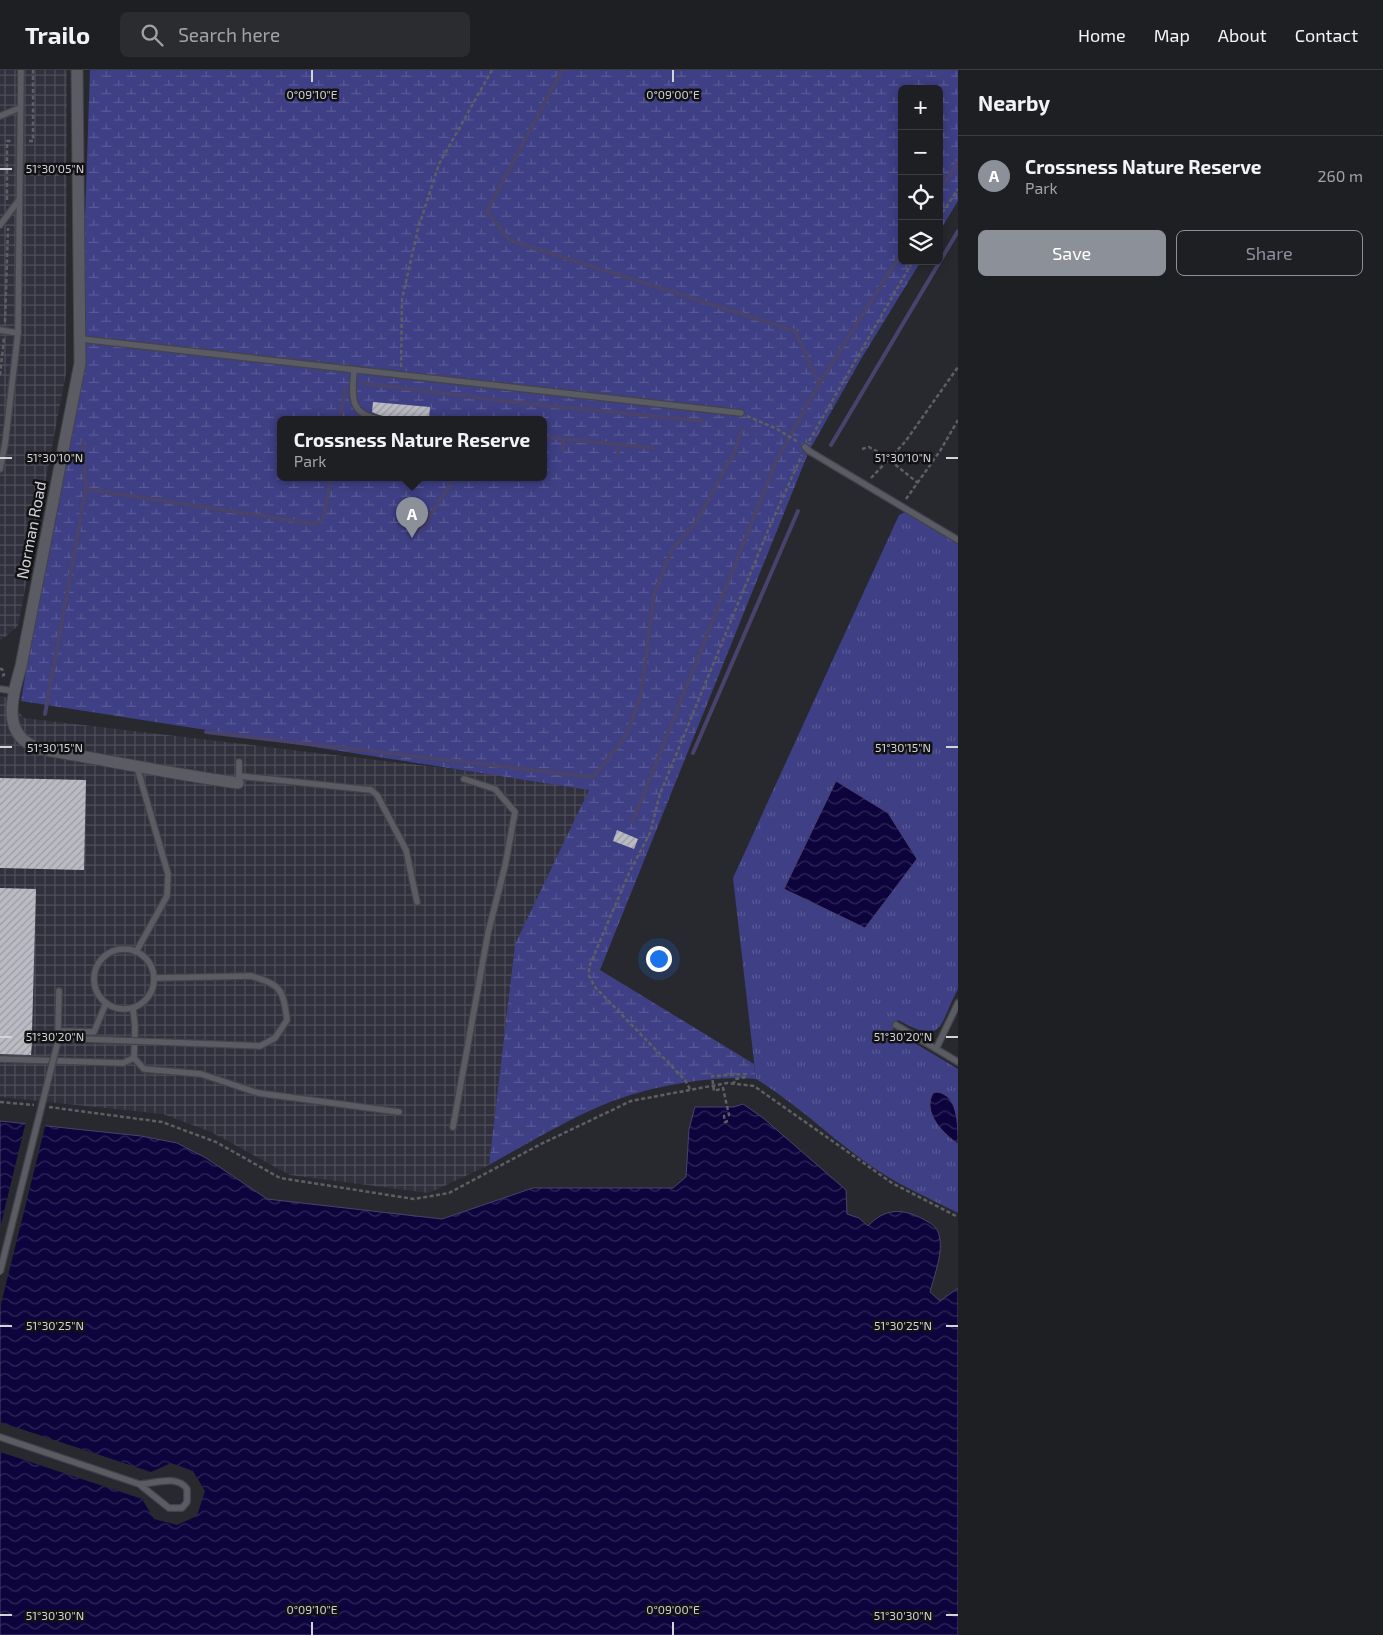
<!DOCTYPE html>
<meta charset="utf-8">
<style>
:root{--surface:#1e1f23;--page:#2b2c30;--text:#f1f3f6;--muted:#a1a2a6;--line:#3c3d41;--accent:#8c9099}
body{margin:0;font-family:"Exo 2",sans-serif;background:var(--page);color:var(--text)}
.controls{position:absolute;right:15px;top:15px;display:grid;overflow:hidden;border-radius:8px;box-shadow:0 2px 12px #0003}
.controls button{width:45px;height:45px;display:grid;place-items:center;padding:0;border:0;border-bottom:1px solid var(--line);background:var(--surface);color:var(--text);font:25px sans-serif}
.you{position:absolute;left:658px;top:888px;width:18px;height:18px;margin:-12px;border:4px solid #fff;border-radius:50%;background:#1a73e8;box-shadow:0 0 0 8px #1a73e833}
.badge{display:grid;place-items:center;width:32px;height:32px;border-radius:50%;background:var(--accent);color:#fff;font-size:16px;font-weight:700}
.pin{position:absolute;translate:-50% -41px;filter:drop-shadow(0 1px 2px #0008)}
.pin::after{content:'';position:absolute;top:26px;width:18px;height:15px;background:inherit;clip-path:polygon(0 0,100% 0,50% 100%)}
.popup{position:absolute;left:277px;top:346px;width:270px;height:65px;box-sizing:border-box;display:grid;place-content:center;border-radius:8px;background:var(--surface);filter:drop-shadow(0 1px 4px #0005);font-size:16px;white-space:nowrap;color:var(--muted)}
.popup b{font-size:19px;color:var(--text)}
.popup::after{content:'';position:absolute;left:50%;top:100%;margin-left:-10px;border:10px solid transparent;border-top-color:var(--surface)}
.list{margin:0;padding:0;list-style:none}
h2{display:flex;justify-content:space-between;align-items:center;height:65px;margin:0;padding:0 20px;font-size:21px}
h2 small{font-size:16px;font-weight:400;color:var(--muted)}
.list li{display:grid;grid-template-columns:32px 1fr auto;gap:15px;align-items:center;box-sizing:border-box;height:80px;padding:0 20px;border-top:1px solid var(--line)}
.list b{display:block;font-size:19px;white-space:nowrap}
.list p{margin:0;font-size:16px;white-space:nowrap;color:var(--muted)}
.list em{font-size:16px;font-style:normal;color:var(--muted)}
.actions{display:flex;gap:10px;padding:15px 20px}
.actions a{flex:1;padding:11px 0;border:1px solid var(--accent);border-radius:8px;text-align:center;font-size:18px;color:var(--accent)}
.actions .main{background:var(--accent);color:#fff}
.icon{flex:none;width:28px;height:28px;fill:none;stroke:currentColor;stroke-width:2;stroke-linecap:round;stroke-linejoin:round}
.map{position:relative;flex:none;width:958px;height:1565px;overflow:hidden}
header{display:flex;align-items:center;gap:30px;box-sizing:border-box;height:70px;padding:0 25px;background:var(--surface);border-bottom:1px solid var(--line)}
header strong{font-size:24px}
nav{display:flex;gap:28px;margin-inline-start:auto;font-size:18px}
.search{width:350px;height:45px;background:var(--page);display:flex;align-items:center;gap:12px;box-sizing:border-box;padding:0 18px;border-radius:8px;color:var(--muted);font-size:19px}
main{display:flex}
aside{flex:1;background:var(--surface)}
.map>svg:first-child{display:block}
</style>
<header>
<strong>Trailo</strong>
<div class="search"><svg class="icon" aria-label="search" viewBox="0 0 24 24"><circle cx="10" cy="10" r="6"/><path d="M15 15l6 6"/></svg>Search here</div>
<nav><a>Home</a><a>Map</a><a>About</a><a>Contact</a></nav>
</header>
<main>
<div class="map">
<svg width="958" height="1565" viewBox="0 0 958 1565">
<defs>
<pattern id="industrial-grid" width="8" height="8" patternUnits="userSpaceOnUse" patternTransform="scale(1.25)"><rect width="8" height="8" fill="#30313d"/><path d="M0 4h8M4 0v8" fill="none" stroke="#4d4e58"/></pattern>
<pattern id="grass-tufts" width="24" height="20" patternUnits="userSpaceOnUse" patternTransform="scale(1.25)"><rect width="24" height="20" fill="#3e3f84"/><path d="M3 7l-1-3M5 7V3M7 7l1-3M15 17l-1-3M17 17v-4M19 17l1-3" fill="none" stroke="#595a95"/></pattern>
<pattern id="wetland-marsh" width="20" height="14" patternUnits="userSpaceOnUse" patternTransform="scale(1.25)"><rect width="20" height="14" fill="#3e3f84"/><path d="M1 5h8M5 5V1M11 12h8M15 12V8" fill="none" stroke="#595a95"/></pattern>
<pattern id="water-waves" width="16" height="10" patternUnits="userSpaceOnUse" patternTransform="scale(1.25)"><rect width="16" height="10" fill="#0e043d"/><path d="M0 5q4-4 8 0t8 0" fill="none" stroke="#302858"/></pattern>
<pattern id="building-hatch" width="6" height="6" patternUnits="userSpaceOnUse" patternTransform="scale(1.25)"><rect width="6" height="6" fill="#babbc3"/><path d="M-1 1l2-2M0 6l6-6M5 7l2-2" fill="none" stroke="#9b9ca2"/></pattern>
</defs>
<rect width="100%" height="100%" fill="#28292f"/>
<g fill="url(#industrial-grid)">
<path d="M0,0H67L66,303L18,556L0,571Z"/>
<path d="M0,626L6,627L24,648L486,703L590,720L515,874L489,1095L429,1123L290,1105L211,1062L163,1044L0,1027Z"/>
</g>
<path fill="url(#grass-tufts)" d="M905,442L958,474V919C938,956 945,976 898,950L893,960L958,999V1143C929,1128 898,1115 871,1096C831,1068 797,1034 756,1009L733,808L899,445Z"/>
<path fill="url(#wetland-marsh)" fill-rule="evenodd" d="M90,0H958V131L939,162V19H902V191H921L861,289L809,381L600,900L754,994L756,1009C715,1004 648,1017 610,1032C568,1049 528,1073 489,1095L515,874L589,720L21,631L81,269ZM281,349H543V407H281Z"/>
<g fill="url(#water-waves)" stroke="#49426c">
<path d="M836,711L888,743L917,789L865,858L784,819Z"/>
<path d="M937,1022C958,1025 958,1054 958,1074C943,1063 922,1043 933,1023Z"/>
<path d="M743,1034L763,1048L846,1120L847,1144L859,1148L868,1156C885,1138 902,1138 923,1149C930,1153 937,1156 939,1165C944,1181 934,1206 930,1222L940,1231L958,1218V1565H0V1051L141,1066L177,1073L206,1088L267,1129L442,1149L533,1118H673L686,1107L689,1059L695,1037H734Z"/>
</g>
<g fill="#28292f">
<path d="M26,1051L46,1053L0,1238V1158Z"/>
<path d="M0,1352L151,1402L171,1393L193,1401L205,1421L197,1446L177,1455L154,1449L142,1429L0,1382Z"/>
</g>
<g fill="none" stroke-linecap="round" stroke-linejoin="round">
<g stroke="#49426c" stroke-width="4">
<path d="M562,0L487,141L509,170L795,261L819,314"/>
<path d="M939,122L958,92"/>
<path d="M362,313L512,332L702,351"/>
<path d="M340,349L345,319"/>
<path d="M543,367L654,378"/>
<path d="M831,375L958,161"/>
<path d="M563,380L564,369"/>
<path d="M618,384V375"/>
<path d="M86,419L314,454L322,451L324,446L331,407"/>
<path d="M420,461L455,407"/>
<path d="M45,644L86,419L83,372"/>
<path d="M206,662L593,707L626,666L641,625L654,524L672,479L697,451L735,381L742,359"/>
<path d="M693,683L798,441"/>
<path d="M633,751L777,389L819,314L902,182"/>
</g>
</g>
<g fill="url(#building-hatch)">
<path d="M373,332L430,337L429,349L383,347L372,342Z"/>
<path d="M0,708L86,710L84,800L0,798Z"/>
<path d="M617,760L638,769L634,779L613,771Z"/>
<path d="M0,818L36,819L32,962L27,967L32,972L31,985L0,984Z"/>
</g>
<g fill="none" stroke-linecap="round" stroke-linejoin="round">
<g stroke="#434449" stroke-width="8">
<g id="lane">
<path d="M0,46L20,38"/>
<path d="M0,155L19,130"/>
<path d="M0,260L18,263"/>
<path d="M81,269L741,343"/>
<path d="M354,301C352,326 349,344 379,349"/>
<path d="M805,377L809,381L958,470"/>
<path d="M0,399L5,374L18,263L21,0"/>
<path d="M0,619L14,621"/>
<path d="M239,706L371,720L377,725L406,780L417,832"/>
<path d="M239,708V692"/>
<circle cx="124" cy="909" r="30"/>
<path d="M136,882L167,826L168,804L137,697"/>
<path d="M154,908L251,906"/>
<path d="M59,921L58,961L94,962L106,933"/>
<path d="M133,939L135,956L134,988L144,999L201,1004L258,1023L399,1042"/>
<path d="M896,955L958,992"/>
<path d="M936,979L958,933"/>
<path d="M0,989L123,993L134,988"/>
<path d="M453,1057L488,863L505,796L515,742L495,719L464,709"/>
<path d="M0,1367L139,1414L169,1438H182L187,1432V1419C177,1404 154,1414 139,1414"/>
</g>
</g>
<g stroke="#434449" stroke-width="13">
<path id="street" d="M77,0L80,293L21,596C12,628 0,666 40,679C106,690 172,704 238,713"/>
</g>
<g stroke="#5e5f64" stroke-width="2.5" stroke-dasharray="4 2.5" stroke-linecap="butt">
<path d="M29,71H33V0"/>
<path d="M7,130V71H13"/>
<path d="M939,148L958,119"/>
<path d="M5,252L8,158"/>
<path d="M401,297L402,229L418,159L439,94L492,0"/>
<path d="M0,305L4,268"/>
<path d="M747,346L777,359L798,372"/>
<path d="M809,371L913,191"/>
<path d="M862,379L869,377L882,384L918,413"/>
<path d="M871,408L905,372L958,297"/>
<path d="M906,429L940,381L958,350"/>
<path d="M0,599H2L4,605L0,607"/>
<path d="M690,1019L685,1010L595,917L589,906V897L629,803L650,763L660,724L769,458L802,385"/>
<path d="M0,1032L34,1035"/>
<path d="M49,1037L162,1052L216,1072L280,1108L414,1129L449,1123L539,1075L631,1031L727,1013L754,1016L892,1113L958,1147"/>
<path d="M728,1051L725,1052L724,1046L729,1045L723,1018L714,1021L712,1006L746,1004V1007L735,1009L734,1013"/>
</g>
<use href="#lane" stroke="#5b5c63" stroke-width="5.5"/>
<use href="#street" stroke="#5b5c63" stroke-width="11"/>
<g stroke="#434449" stroke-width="8" stroke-linecap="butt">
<g id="lane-bridge">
<path d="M32,967L260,976L275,968L287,950C283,919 281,915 251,906"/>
<path d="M0,1202L59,967"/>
</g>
</g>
<use href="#lane-bridge" stroke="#5b5c63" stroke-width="5.5"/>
</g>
<path fill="none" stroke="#d3d4d8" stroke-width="2" d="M312,0V12M673,0V12M0,99H12M0,388H12M946,388H958M0,677H12M946,677H958M0,967H12M946,967H958M0,1256H12M946,1256H958M0,1545H12M946,1545H958M312,1552V1565M673,1552V1565"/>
<g text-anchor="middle" stroke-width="5" stroke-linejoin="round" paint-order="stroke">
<g font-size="16" fill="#d3d4d8" stroke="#121215">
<text transform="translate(31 460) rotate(-79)" y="6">Norman Road</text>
</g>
</g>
<g font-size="12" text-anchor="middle" fill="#d3d4d8" stroke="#121215" stroke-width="5" stroke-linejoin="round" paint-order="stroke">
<text x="312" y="29">0°09'10"E</text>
<text x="673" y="29">0°09'00"E</text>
<text x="55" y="103">51°30'05"N</text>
<text x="903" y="392">51°30'10"N</text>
<text x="55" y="392">51°30'10"N</text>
<text x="903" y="682">51°30'15"N</text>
<text x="55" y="682">51°30'15"N</text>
<text x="903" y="971">51°30'20"N</text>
<text x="55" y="971">51°30'20"N</text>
<text x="903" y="1260">51°30'25"N</text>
<text x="55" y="1260">51°30'25"N</text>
<text x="312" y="1544">0°09'10"E</text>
<text x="673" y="1544">0°09'00"E</text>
<text x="903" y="1550">51°30'30"N</text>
<text x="55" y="1550">51°30'30"N</text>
</g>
</svg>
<div class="controls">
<button>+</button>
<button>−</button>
<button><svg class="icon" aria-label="locate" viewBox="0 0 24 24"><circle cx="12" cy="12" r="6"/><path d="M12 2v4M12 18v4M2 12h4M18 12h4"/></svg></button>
<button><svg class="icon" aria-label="layers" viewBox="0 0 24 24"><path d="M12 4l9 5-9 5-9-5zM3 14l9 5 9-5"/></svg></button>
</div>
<div class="you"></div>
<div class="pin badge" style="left:412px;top:468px">A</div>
<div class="popup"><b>Crossness Nature Reserve</b>Park</div>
</div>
<aside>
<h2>Nearby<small></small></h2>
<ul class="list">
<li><span class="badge">A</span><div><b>Crossness Nature Reserve</b><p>Park</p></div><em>260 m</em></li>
</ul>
<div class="actions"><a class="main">Save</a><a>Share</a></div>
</aside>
</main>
